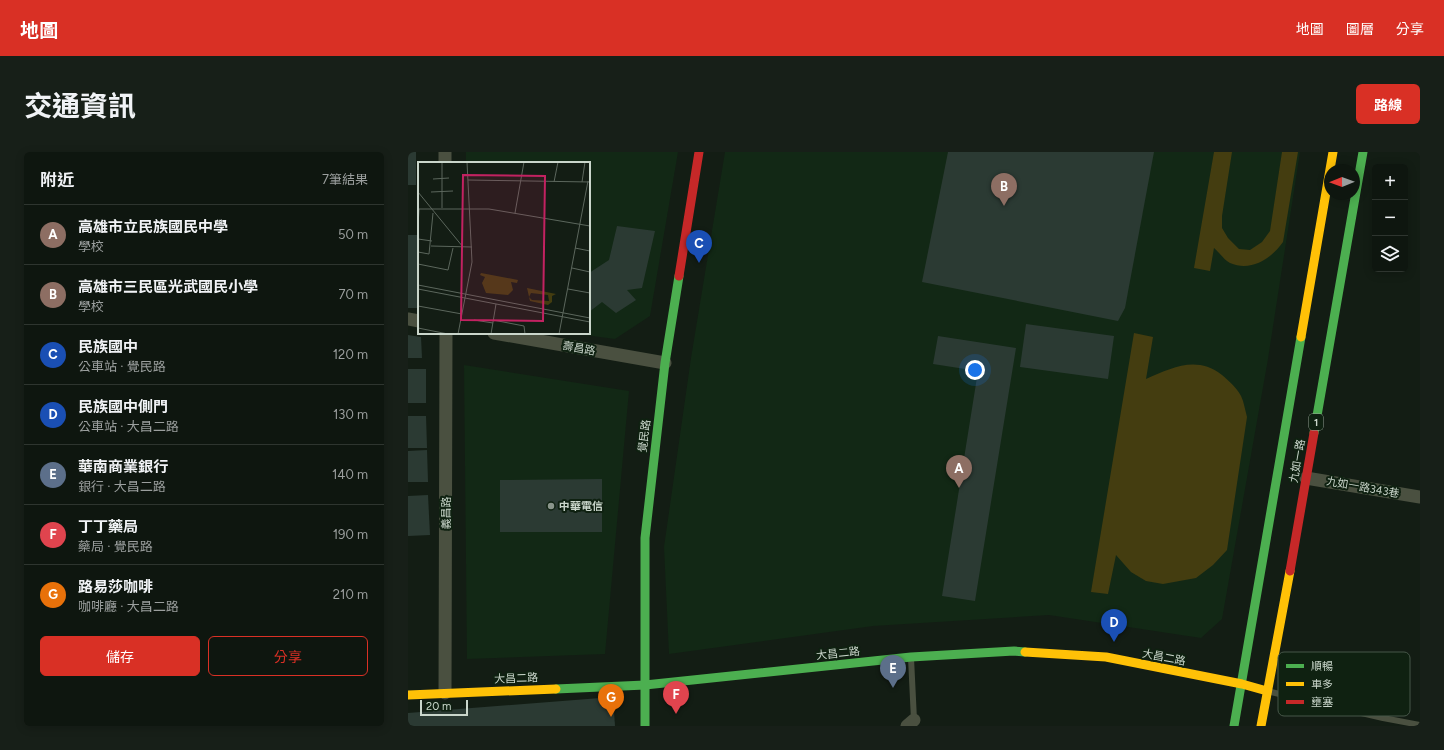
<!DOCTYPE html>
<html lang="zh-TW">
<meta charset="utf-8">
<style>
:root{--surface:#0e160f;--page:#171f18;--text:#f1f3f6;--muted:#9b9f9e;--line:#2e352f;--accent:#d93025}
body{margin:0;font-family:Figtree,"Noto Sans TC",sans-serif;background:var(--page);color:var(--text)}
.controls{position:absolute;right:12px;top:12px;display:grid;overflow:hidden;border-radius:6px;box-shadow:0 2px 10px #0003}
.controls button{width:36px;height:36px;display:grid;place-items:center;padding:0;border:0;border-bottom:1px solid var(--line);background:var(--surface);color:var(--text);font:20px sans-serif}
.compass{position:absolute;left:916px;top:12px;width:36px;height:36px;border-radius:50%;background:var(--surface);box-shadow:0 2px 10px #0003;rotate:269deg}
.scale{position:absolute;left:12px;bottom:10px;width:48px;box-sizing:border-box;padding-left:4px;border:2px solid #cad6cb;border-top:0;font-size:11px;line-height:14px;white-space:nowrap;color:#cad6cb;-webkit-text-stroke:3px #0f2111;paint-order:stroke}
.you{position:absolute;left:567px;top:218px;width:14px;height:14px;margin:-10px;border:3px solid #fff;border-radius:50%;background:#1a73e8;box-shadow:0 0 0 6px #1a73e833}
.badge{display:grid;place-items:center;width:26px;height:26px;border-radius:50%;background:var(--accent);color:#fff;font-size:13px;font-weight:700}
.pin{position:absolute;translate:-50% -33px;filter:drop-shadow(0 1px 2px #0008)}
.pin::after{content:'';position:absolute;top:21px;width:14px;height:12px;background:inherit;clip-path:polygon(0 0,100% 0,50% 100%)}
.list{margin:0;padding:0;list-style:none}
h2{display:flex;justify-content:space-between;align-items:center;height:52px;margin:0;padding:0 16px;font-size:17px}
h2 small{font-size:13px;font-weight:400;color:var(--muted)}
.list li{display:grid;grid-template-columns:26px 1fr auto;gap:12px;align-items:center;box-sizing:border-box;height:60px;padding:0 16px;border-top:1px solid var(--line)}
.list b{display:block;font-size:15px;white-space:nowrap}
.list p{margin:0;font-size:13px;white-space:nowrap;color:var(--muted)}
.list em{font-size:13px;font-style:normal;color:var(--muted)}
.actions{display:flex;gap:8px;padding:12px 16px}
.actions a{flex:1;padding:9px 0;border:1px solid var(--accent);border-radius:6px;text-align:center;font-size:14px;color:var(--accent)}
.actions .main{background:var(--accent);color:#fff}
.icon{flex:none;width:22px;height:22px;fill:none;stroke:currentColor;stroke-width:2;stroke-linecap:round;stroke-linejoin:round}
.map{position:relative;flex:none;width:1012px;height:574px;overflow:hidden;border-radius:6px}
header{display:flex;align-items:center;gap:24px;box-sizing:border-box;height:56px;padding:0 20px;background:var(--accent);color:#fff}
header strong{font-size:19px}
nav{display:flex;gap:22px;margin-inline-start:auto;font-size:14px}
.intro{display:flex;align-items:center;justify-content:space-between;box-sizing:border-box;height:96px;padding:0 24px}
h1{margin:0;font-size:28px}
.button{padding:10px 18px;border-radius:6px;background:var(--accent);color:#fff;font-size:14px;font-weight:700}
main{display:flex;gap:24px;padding:0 24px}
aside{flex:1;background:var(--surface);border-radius:6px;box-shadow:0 2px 10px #0003}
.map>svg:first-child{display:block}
</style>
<header>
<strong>地圖</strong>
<nav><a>地圖</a><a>圖層</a><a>分享</a></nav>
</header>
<div class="intro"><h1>交通資訊</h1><a class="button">路線</a></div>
<main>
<aside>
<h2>附近<small>7筆結果</small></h2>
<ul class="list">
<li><span class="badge" style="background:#8d6e63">A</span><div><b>高雄市立民族國民中學</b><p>學校</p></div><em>50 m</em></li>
<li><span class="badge" style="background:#8d6e63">B</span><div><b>高雄市三民區光武國民小學</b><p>學校</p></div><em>70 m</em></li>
<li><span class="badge" style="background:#1a4fb4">C</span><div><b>民族國中</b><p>公車站 · 覺民路</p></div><em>120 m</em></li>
<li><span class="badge" style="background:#1a4fb4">D</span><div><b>民族國中側門</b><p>公車站 · 大昌二路</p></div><em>130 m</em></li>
<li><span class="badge" style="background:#5c6f8a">E</span><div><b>華南商業銀行</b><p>銀行 · 大昌二路</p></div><em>140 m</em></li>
<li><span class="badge" style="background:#e0444e">F</span><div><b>丁丁藥局</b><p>藥局 · 覺民路</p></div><em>190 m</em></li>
<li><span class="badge" style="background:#e8710a">G</span><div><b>路易莎咖啡</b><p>咖啡廳 · 大昌二路</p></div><em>210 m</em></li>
</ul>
<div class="actions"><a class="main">儲存</a><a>分享</a></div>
</aside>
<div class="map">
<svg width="1012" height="574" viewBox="0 0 1012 574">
<rect width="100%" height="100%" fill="#131d14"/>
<g fill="#122815">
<path d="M58,0H270L242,164L207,187L162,181H181V11H58Z"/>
<path d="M317,0H892L860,207L814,467L793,486L641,463L465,474L261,502L256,395L283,206Z"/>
<path d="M56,213L221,239L197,502L59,507Z"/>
</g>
<g fill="#443d10">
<path d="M806,0H824L814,64V76L820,86L831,97L842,98L854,90L862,79L874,0H890L875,90C863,107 843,120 822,111C816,108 811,100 806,96L802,119L786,116Z"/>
<path d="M726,181L745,185L738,227C764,216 788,203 814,223C821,229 829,236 833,244C836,250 837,258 839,265L819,398L805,413L788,426L755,432L738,429L723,420L708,403L700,442L683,440Z"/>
</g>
<g fill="#2b3a33">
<rect x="0" y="0" width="8" height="33"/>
<path d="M540,0H746L717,156L710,169L514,130Z"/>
<path d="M209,74L247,79L234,136L219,138L228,148L208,161L194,150L181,160V121L201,108Z"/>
<rect x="0" y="83" width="11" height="73"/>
<path d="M618,172L706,184L700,227L612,215Z"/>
<path d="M0,183L13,185L14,206H0Z"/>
<path d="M530,184L608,196L567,449L534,444L570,219L525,212Z"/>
<rect x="0" y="217" width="18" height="34"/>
<path d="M0,264H18L19,296H0Z"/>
<path d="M19,298L20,330H0V299Z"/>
<path d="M194,327V380H92V328Z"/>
<path d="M20,343L22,383L0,384V344Z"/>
<path d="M205,545L207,574H0V561Z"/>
</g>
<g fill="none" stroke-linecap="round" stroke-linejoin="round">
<g stroke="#4a5040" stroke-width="6">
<path d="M503,506L506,568"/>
<path d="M863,540L975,566L1012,573"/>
</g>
<g stroke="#4a5040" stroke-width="13">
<path d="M37,0V11"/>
<path d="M0,167L11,169"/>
<path d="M86,181L257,211"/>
<path d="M898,326L1012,345"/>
<path d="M37,541L38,181"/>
<path d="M499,574L506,568"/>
</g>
<g stroke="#4caf50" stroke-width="9">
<path d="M906,281L955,0"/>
<path d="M148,537L237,533L503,505L606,499L617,500"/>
<path d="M237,574V386L257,211L271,124"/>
<path d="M826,574L893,185"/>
</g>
<g stroke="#ffc107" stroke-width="9">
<path d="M893,185L925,0"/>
<path d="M617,500L698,505L834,532L859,539"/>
<path d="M0,543L148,537"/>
<path d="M853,574L882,419"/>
</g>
<g stroke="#c62828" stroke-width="9">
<path d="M271,124L291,0"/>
<path d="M882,419L906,281"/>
</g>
</g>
<circle fill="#8a958b" stroke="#0f2111" stroke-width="1.5" cx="143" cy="354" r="4"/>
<g text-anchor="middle" stroke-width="4" stroke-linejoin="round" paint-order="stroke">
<rect fill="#0f2111" stroke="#92a093" stroke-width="1" x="901" y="262" width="14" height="16" rx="3"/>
<g font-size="10" font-weight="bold" fill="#cad6cb">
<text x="908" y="274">1</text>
</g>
<g font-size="11" fill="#cad6cb" stroke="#0f2111">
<text transform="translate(171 196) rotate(10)" y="4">壽昌路</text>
<text transform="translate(236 284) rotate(-83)" y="4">覺民路</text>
<text transform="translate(889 309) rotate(-80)" y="4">九如一路</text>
<text transform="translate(955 335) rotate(10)" y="4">九如一路343巷</text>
<text transform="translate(38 361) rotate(-90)" y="4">義昌路</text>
<text transform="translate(430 501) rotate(-6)" y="4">大昌二路</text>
<text transform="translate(756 505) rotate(11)" y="4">大昌二路</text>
<text transform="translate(108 526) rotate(-2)" y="4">大昌二路</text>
</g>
<g font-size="11" font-weight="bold" fill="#cad6cb" stroke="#0f2111" text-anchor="start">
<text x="151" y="358">中華電信</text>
</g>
</g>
<g transform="translate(10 10)">
<rect width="172" height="172" fill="#131d14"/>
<path d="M63,111L100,118L99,121L93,120L95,128L90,133L68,131L64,121L67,115L62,113ZM109,126L138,132L134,134V140L130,143L112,139ZM113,131L130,133L131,139L114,138L111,135Z" fill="#443d10" fill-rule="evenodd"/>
<path fill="none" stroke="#5c675d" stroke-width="1" d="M24,0V46M15,17L31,16M50,18L172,20M136,20L140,0M164,20L167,0M0,30L45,85M13,30L35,29M0,47H71L172,64M97,51L106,0M0,64L1,47M0,77L14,79M13,84L54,85M157,86L172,89M0,90L11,92L15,51M0,102L30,108L35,86M154,106L172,110M0,123L172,156M0,127L172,160M150,127L172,131M0,144L44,152M56,158L75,161M75,158L106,164L107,172M0,166L30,172M40,172L54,100L49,0M73,172L78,142M141,172L170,19"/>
<path fill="#c22261" fill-opacity="0.15" stroke="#c22261" stroke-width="2" d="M45,13L127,14L125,159L43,158Z"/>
<rect width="172" height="172" fill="none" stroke="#cad6cb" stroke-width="2"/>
</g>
<rect x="870" y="500" width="132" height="64" rx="6" fill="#0f2111" stroke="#475749" stroke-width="1"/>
<rect x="878" y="512" width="18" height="4" fill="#4caf50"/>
<rect x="878" y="530" width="18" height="4" fill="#ffc107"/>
<rect x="878" y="548" width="18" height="4" fill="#c62828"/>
<g font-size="11" fill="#cad6cb">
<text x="903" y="518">順暢</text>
<text x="903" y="536">車多</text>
<text x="903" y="554">壅塞</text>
</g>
</svg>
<div class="controls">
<button>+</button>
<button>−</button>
<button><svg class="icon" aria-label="layers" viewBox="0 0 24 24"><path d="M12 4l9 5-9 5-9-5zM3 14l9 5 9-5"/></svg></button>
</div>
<svg class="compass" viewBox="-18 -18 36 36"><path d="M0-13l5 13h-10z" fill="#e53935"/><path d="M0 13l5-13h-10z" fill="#9b9f9e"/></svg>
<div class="scale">20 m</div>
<div class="you"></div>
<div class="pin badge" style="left:551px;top:336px;background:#8d6e63">A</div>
<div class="pin badge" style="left:596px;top:54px;background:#8d6e63">B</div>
<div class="pin badge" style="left:291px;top:111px;background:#1a4fb4">C</div>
<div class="pin badge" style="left:706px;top:490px;background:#1a4fb4">D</div>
<div class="pin badge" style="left:485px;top:536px;background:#5c6f8a">E</div>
<div class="pin badge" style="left:268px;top:562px;background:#e0444e">F</div>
<div class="pin badge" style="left:203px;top:565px;background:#e8710a">G</div>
</div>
</main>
